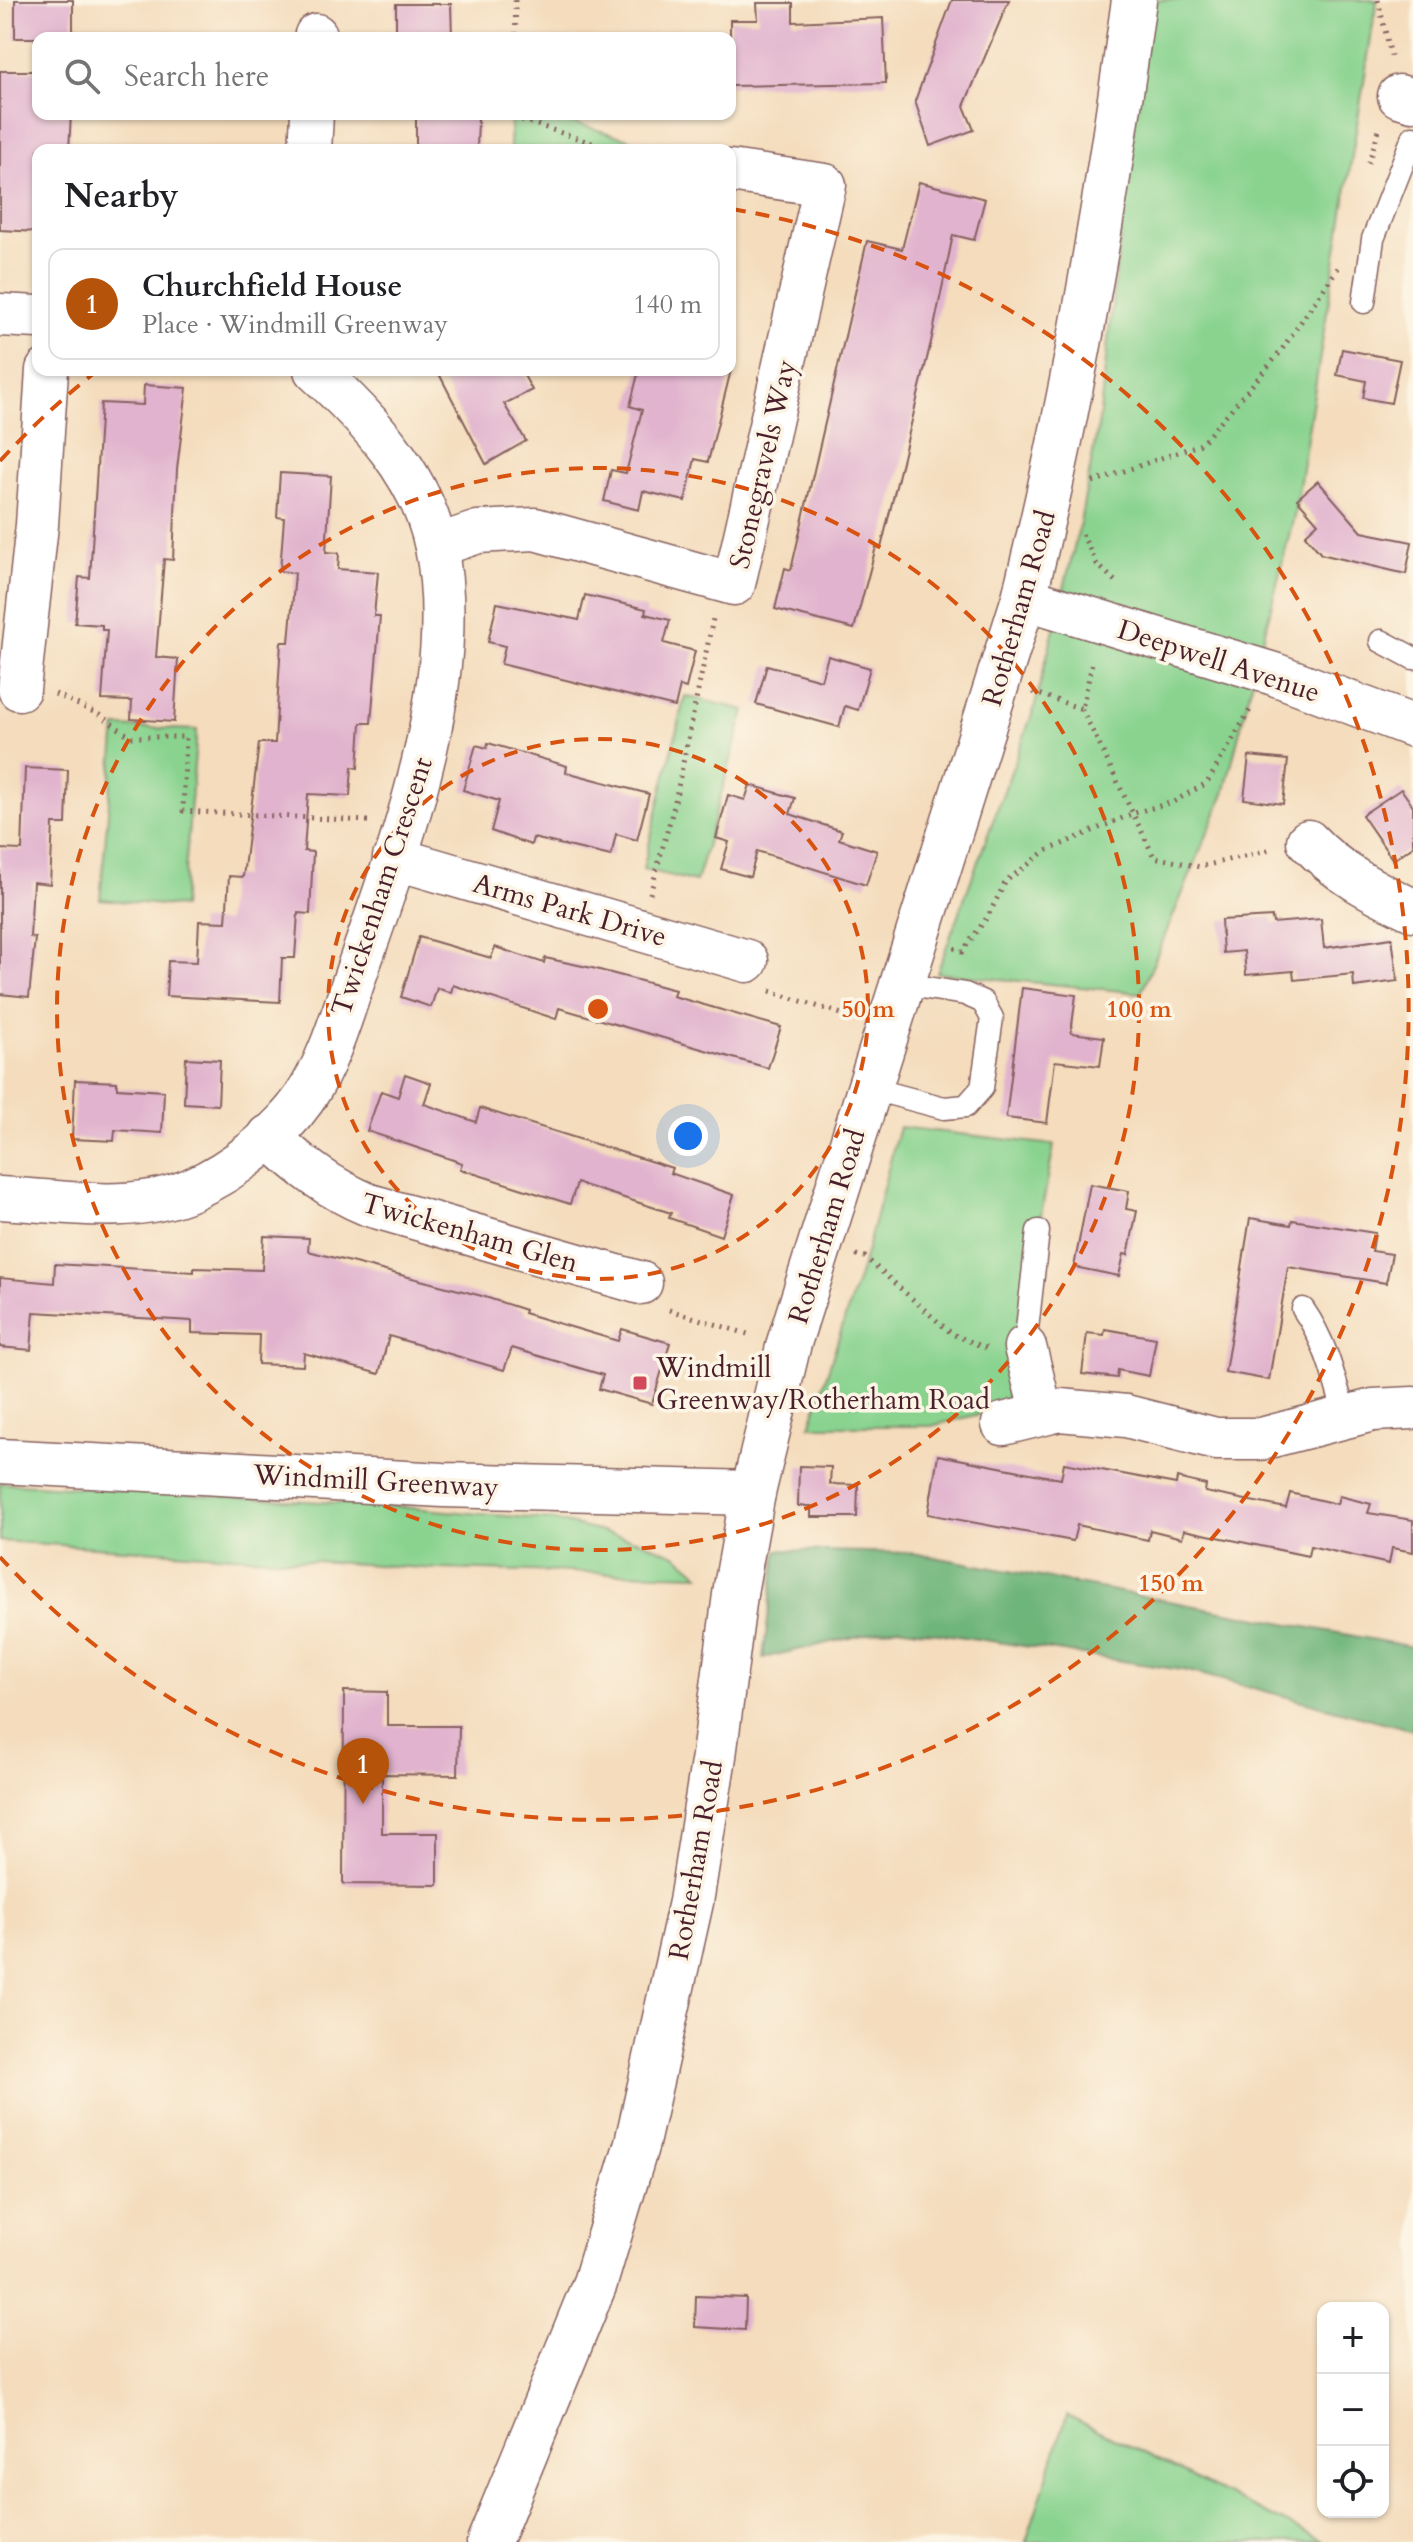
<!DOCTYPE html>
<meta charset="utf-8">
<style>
:root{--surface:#fff;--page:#f6f6f6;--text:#202124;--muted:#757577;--line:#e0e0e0;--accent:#b45309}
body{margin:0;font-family:Cardo,serif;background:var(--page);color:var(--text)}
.controls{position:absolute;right:24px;bottom:24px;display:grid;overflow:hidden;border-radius:16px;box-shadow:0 2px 6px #0004}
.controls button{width:72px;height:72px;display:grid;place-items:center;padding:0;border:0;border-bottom:2px solid var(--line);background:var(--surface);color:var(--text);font:40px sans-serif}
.you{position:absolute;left:688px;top:1136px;width:28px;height:28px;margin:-20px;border:6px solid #fff;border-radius:50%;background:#1a73e8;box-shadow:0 0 0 12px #1a73e833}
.badge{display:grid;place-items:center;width:52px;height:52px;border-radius:50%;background:var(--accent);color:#fff;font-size:26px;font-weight:700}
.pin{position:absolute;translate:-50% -66px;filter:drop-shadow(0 2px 4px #0008)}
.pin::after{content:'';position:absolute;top:42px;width:28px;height:24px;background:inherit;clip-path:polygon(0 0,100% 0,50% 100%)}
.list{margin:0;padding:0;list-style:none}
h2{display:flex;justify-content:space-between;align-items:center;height:104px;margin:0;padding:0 32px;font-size:34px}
h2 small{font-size:26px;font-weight:400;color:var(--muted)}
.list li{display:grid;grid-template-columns:52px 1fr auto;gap:24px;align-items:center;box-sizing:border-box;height:112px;margin:0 16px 16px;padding:0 16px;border:2px solid var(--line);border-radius:16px}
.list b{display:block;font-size:30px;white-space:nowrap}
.list p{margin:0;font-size:26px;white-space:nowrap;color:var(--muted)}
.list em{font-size:26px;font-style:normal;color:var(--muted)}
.icon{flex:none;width:44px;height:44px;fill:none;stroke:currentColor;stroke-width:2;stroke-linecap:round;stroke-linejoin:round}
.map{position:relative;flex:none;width:1413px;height:2542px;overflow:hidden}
.search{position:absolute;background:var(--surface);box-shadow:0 2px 6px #0004;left:32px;top:32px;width:704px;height:88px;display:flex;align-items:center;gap:20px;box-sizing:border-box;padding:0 28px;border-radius:16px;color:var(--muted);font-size:30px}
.panel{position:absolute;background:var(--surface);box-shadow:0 2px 6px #0004;left:32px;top:144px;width:704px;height:232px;border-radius:16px}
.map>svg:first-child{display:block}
</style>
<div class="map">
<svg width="1413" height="2542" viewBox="0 0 1413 2542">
<rect width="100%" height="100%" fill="#fcf5e5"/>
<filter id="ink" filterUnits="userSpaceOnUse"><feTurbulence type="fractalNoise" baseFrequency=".0125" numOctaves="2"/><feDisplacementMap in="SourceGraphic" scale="16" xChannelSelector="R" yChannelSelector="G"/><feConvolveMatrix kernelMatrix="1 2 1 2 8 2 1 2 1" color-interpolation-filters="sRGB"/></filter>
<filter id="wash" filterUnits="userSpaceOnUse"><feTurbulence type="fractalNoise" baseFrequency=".006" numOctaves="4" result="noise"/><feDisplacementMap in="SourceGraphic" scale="32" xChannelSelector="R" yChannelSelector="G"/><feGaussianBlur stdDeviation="1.8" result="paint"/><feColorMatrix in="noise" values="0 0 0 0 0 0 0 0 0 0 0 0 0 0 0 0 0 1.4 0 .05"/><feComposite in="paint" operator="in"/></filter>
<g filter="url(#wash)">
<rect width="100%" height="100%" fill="#f4dcbc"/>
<g fill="#89d38f" stroke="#6a795d" stroke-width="2">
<path d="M1152,0H1377L1295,512L1224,794L1141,993L937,973L1034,709L1079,528L1099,421L1126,183Z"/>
<path d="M511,114H544L632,140L630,150H510Z"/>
<path d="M685,696L745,710L696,882L643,869Z"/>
<path d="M116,727L197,730L182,907L100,899Z"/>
<path d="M899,1127L1054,1145L1005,1408L931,1426H810L865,1257Z"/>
<path d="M0,1483L388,1506L552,1520L640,1541L678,1556L700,1575L438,1569L0,1541Z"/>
<path d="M1067,2415L1324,2542H1026Z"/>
</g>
<path fill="#6eb57a" stroke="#5c6a52" stroke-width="2" d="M777,1550L913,1553L1413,1647V1730L1188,1671L898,1627L763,1658Z"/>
<g id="blocks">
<g fill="#e1b3ce">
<rect x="15" y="0" width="58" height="38"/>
<path d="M952,0H1009L964,106L974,130L930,146L915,101Z"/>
<path d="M757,3H793V22L883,18L886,83L730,86V20H758Z"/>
<path d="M396,4H451L452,38H396Z"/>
<path d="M0,71H38V114H71L69,150H38V232L0,230Z"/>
<path d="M416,116L478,117L477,150H416Z"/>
<path d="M919,182L985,199L974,240L953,235L931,342L881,548L876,547L854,629L775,609L785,568L791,570L867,241L902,249Z"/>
<path d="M1342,349L1400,360L1391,403L1363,398L1366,381L1337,375Z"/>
<path d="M437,370H521L532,390L504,404L526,441L486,464Z"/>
<path d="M639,370H731L708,462L695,459L685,501L643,491L639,510L604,501L611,470L626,473L642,410L630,406Z"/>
<path d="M144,385L187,388L177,469L173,560L164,559L156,657L178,659L174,722L131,719L132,701L102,700L107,630H102V625L75,623L79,577L90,578L101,403L143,405Z"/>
<path d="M280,473L331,476L326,552L339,553L338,569L378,572L374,616H380L371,723H361L358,768L352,767L350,796L308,794L304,851L313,852L310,914L298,913L295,958H282L280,1002L166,996L168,961L197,962L199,921L226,922L229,876L243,877L259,743H275L281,642H289L295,573L280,571L284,518L277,517Z"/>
<path d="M1318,481L1362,532L1412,542L1406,574L1321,554L1305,535L1318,523L1297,499Z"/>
<path d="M585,595L646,609L645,614L670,620L664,643L695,651L686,688L680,686L675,707L501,664L505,646L488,642L497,603L579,620Z"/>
<path d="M828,656L870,668L858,710L845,706L839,727L756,704L767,665L821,680Z"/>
<path d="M488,743L567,766L566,772L649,794L637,840L616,834L611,856L533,838L531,845L491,831L499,801L463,790L476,745L487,748Z"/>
<path d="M1249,756L1288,760L1283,804L1244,799Z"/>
<path d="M25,768L68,770L66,824H53L50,884L33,882L30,937L35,938L29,997L0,994V849L22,850Z"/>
<path d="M750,785L795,798L790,814L842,831L839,839L877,851L866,885L757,851L750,877L721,869L729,842L716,838L728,795L745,800Z"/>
<path d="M1401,789L1413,806V846L1393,860L1362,815Z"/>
<path d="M1272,917L1273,923L1321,919L1324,948L1392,938L1398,981L1354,987L1353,974L1294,980L1293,971L1246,975L1244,951L1223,953L1221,920Z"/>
<path d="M419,937L491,958L495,947L544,963L545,958L592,968L675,990L673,996L781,1027L768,1068L559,1008L556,1019L453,985L451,993L437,988L431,1007L401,997Z"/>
<path d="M1022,988L1076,995L1071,1033L1104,1037L1100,1066L1055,1061L1047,1123L1006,1118Z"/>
<path d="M186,1058L220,1060L218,1105L184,1103Z"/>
<path d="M405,1074L431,1083L424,1104L476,1122L480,1108L672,1168L670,1173L734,1195L721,1236L669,1218L671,1213L577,1183L570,1204L460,1169L462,1163L367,1131L381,1091L398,1097Z"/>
<path d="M75,1080L117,1082V1088L164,1091L162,1133L115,1130L114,1141L72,1139Z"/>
<path d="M1090,1184L1129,1191L1126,1209L1137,1211L1128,1255L1124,1254L1119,1276L1074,1267Z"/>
<path d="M1250,1218L1291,1225L1292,1220L1375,1233L1372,1251L1392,1254L1386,1283L1288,1267L1269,1380L1225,1372Z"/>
<path d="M264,1236L309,1238L308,1251L482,1296L525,1310L524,1313L618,1341L622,1329L670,1343L652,1404L599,1389L603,1375L512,1348L504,1370L389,1336L379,1374L304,1353L303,1366L258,1364L259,1335L192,1333V1321L34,1312L31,1350L0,1347V1278L54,1283L55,1264L194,1272V1268L262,1270Z"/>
<path d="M1105,1329L1156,1338L1149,1376L1118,1370L1117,1378L1082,1374L1087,1333L1104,1335Z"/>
<path d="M938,1455L1061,1479L1064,1463L1176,1484L1177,1478L1206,1485L1205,1492L1286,1508L1290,1493L1337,1504L1339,1496L1371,1504L1368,1513L1413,1520V1552L1392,1548L1389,1564L1310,1546L1308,1556L1184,1530L1182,1538L1150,1530L1148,1540L1077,1525L1073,1541L928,1514Z"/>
<path d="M799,1466L831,1467L830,1484L858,1485L857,1517H811V1506H798Z"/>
<path d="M344,1691L387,1692V1726H459L458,1775L382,1774V1833H438V1885L343,1884Z"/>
<path d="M696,2296L746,2298L745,2330L695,2327Z"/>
</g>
</g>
</g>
<g filter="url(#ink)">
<use href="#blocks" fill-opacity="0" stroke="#86615e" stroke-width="2"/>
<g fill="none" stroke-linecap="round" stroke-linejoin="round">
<g stroke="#86615e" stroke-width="25">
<g id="lane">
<path d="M1364,302L1373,239L1413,137"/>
<path d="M1381,641L1413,658"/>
<path d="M869,1088L944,1108L966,1106L982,1088L992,1018L983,1002L965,994L902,984"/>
<path d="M1303,1309C1326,1342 1334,1377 1345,1416"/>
<path d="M1025,1347L1038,1231"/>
</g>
</g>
<g stroke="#86615e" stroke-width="45">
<g id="street">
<path d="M315,38L316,35"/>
<path d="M1399,96L1413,100"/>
<path d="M310,150L312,114"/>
<path d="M0,315L38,317"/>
<path d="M436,546L478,532L535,529L734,584L825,185L730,171"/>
<path d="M1024,598L1274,674L1413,726"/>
<path d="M19,689L37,525L47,370"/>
<path d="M1308,841C1338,873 1373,891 1413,910"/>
<path d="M394,858L747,961"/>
<path d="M269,1136C301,1167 329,1188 369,1205L641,1283"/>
<path d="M0,1198C61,1201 134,1215 192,1189C233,1171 278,1136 304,1099C330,1061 344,1008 359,965C402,842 463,677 436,547C422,475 367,418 315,370"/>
<path d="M1025,1347L1042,1414"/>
<path d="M1003,1424L1060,1410L1126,1416L1216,1439H1261L1373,1410L1413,1408"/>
</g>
</g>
<g stroke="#86615e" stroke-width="47">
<g id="secondary">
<path d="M0,1461L443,1485L753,1493"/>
<path d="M489,2542L595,2283L637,2143L691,1902L714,1756L736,1587L753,1493L789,1343L1024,598C1073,401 1107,201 1134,0"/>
</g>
</g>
<g stroke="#86615e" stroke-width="5" stroke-dasharray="2 6" stroke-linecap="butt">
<path d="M515,0L516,38"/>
<path d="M1378,0L1392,60"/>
<path d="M519,114V119L613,150"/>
<path d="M1368,163L1380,127"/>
<path d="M1093,482L1201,444L1278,355L1338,268"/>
<path d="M1082,534L1097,564L1115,581L1114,584"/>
<path d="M1033,692L1082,709L1093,659"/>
<path d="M55,694L98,714L131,737H186L183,811L368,821"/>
<path d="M1082,709L1154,857L1200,867L1272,849"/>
<path d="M650,894L674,806L713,619"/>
<path d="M954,948L962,952L988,916L1006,881L1046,851L1134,813L1173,802L1207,783L1251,708"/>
<path d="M770,991L851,1017"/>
<path d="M856,1255L865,1257L952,1334L986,1348"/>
<path d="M669,1310L751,1335"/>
</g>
<use href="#lane" stroke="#fff" stroke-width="22"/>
<use href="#street" stroke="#fff" stroke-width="42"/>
<use href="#secondary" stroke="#fff" stroke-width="44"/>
</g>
</g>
<g fill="none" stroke="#d8530f" stroke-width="4" stroke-dasharray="14 10">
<circle cx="598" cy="1009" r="270"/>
<circle cx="598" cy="1009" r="541"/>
<path d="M0 461A811 811 0 0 1 93 374M732 209A811 811 0 1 1 0 1557"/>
</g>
<rect fill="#d1495b" stroke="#fcf5e5" stroke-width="3" x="632" y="1375" width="16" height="16" rx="4"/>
<g text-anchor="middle" stroke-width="7" stroke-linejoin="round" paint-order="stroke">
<g font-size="28" fill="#4a1f2b" stroke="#fcf5e5">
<text transform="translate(762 464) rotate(-77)" y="10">Stonegravels Way</text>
<text transform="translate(1018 608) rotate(-74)" y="10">Rotherham Road</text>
<text transform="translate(1219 660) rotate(18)" y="10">Deepwell Avenue</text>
<text transform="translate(381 886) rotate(-72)" y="10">Twickenham Crescent</text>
<text transform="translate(570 909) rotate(16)" y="10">Arms Park Drive</text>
<text transform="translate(826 1226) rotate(-73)" y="10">Rotherham Road</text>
<text transform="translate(470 1232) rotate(16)" y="10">Twickenham Glen</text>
<text transform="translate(376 1480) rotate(3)" y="10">Windmill Greenway</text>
<text transform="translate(695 1860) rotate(-80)" y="10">Rotherham Road</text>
</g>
<g font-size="28" fill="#4a1f2b" stroke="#fcf5e5" text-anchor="start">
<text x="656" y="1377">Windmill<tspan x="656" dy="32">Greenway/Rotherham Road</tspan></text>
</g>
</g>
<circle cx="598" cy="1009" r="12" fill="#d8530f" stroke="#fcf5e5" stroke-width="4"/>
<g font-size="24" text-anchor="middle" font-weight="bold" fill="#d8530f" stroke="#fcf5e5" stroke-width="7" stroke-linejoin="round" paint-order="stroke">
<text x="868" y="1017">50 m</text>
<text x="1139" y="1017">100 m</text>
<text x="1171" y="1591">150 m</text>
</g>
</svg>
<div class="controls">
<button>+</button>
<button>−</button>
<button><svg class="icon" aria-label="locate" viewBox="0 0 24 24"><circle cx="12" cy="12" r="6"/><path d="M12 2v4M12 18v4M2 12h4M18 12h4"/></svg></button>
</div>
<div class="you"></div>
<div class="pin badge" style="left:363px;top:1804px">1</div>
<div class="search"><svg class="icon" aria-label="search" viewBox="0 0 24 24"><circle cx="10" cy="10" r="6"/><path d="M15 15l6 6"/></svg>Search here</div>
<section class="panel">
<h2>Nearby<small></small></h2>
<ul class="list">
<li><span class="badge">1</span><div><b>Churchfield House</b><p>Place · Windmill Greenway</p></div><em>140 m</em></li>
</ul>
</section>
</div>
